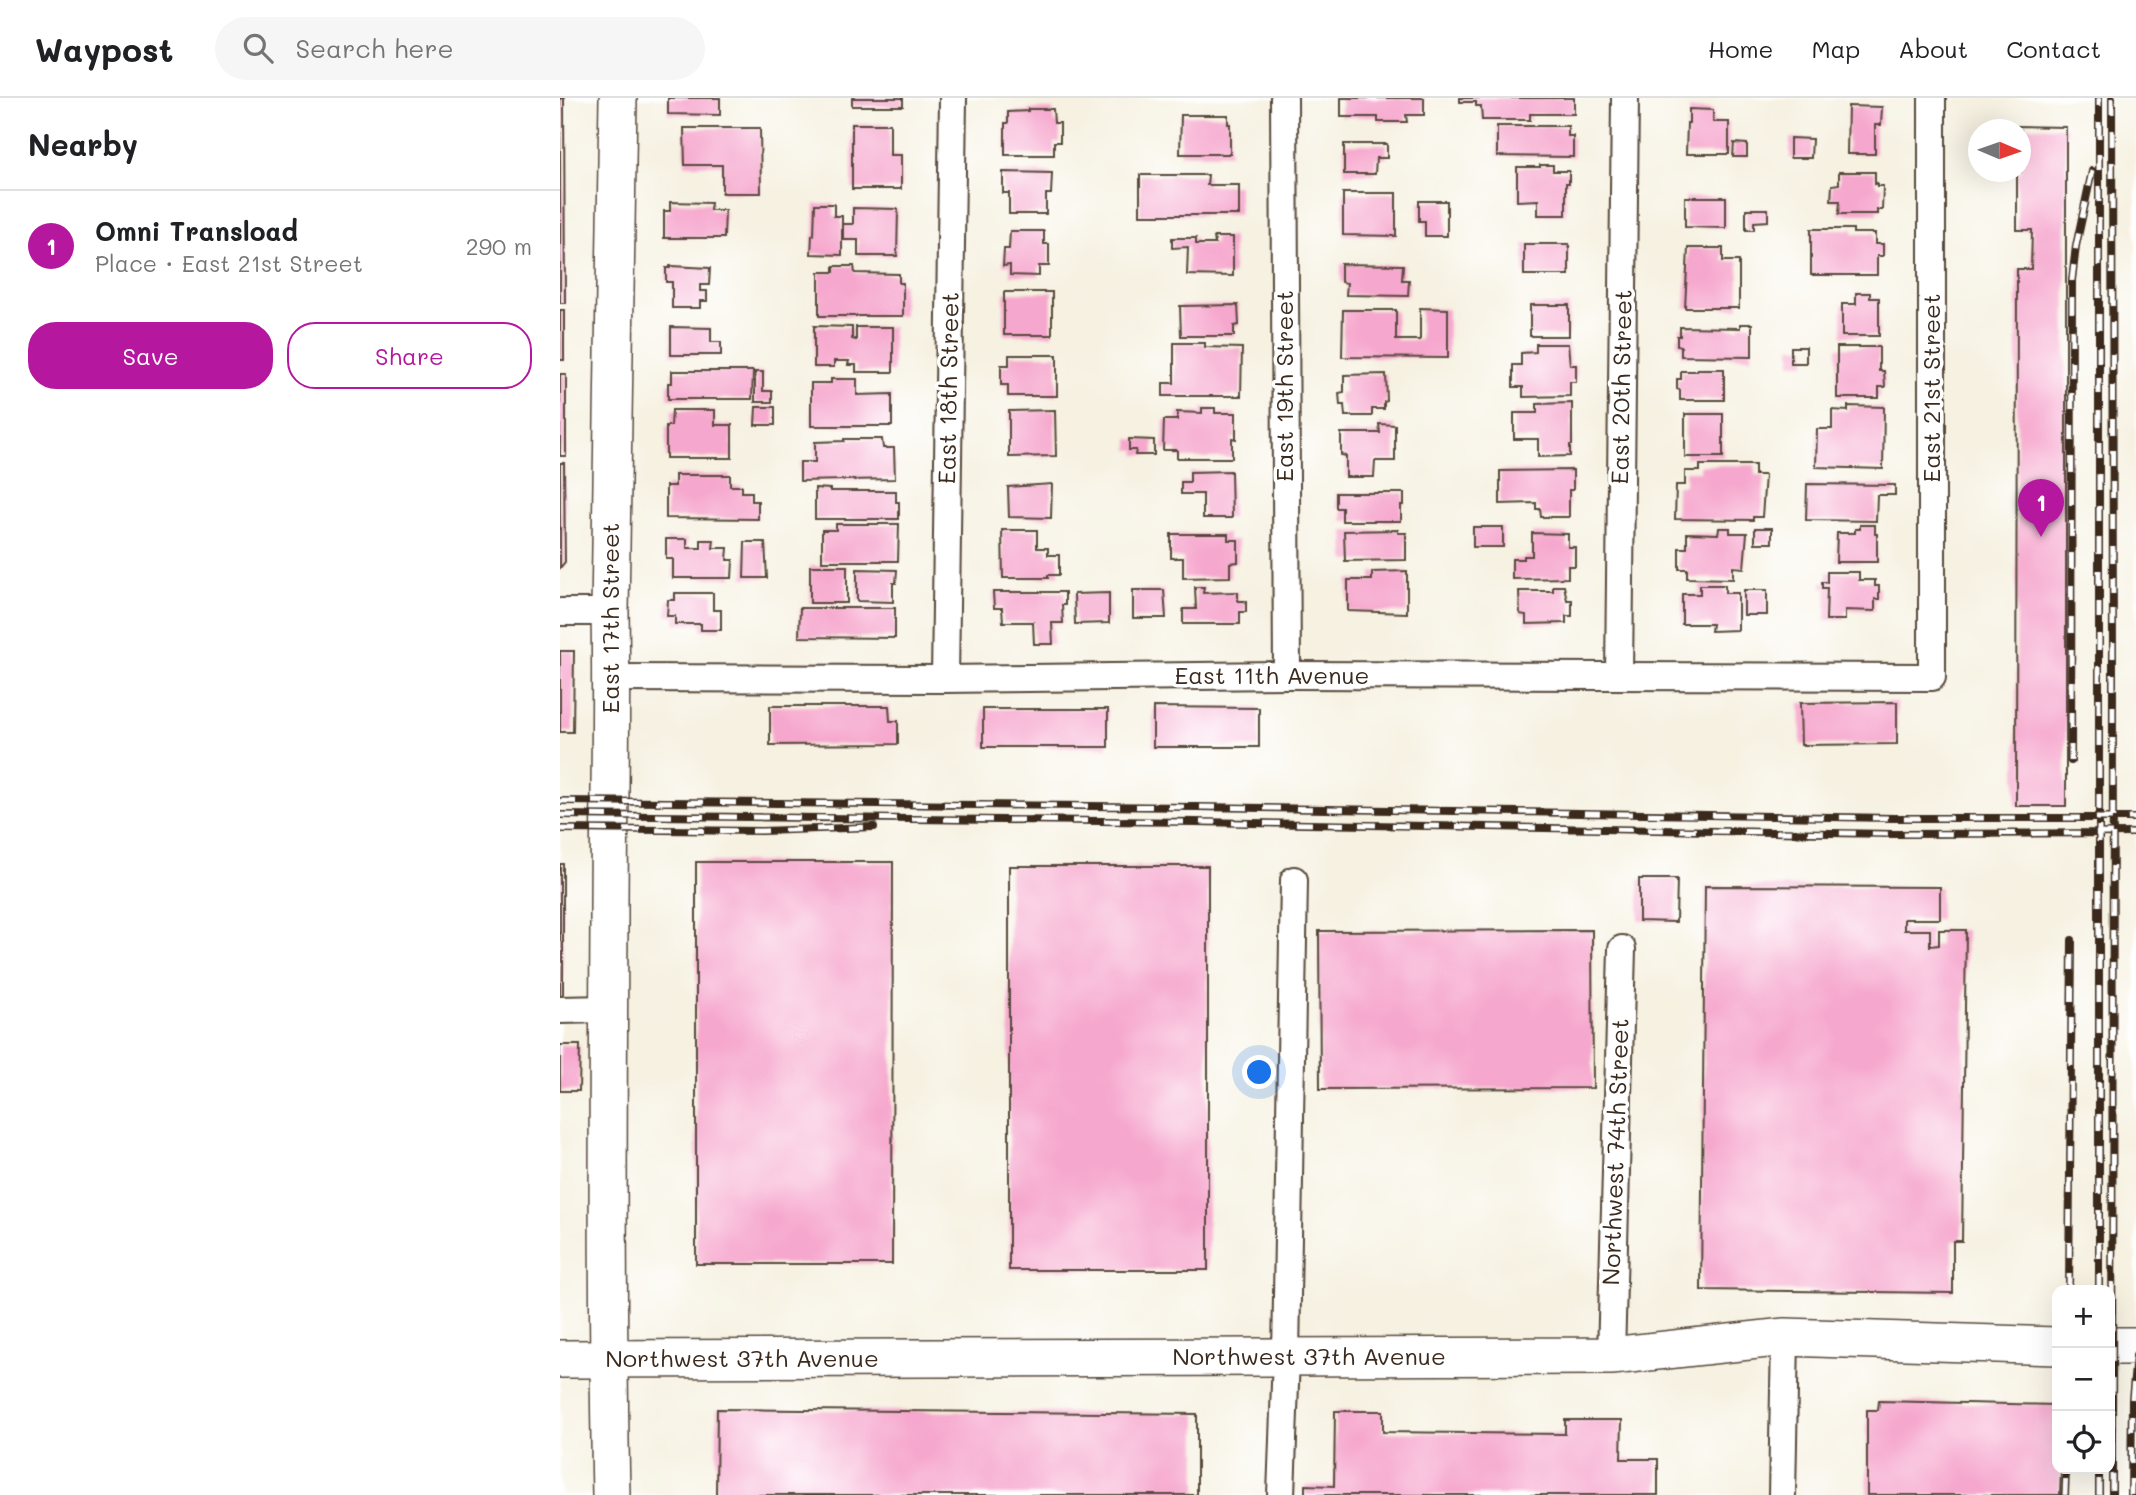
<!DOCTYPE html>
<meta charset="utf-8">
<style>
:root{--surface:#fff;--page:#f6f6f6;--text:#202124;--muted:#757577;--line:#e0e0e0;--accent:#b5179e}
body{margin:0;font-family:Mali,sans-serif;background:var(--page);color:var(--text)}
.controls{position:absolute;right:21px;bottom:21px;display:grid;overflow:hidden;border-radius:14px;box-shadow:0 7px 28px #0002}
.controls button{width:63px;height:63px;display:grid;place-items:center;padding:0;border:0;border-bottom:2px solid var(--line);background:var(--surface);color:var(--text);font:35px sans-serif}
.compass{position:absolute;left:1408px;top:21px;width:63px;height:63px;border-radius:50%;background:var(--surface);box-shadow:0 7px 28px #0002;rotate:92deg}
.you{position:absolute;left:700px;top:975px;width:24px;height:24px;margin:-18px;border:5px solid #fff;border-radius:50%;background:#1a73e8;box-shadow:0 0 0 10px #1a73e833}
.badge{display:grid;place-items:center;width:46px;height:46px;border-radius:50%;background:var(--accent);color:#fff;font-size:23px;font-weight:700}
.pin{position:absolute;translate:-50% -58px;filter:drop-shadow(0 2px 4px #0008)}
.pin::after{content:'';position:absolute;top:37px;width:24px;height:21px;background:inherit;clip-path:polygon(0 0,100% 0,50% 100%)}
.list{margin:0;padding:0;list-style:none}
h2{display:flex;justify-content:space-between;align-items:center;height:91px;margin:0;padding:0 28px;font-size:30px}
h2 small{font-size:23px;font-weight:400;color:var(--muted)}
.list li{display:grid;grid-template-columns:46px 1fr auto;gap:21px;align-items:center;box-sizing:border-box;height:112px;padding:0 28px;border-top:2px solid var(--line)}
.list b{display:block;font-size:26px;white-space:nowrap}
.list p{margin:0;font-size:23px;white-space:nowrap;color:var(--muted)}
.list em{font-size:23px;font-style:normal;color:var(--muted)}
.actions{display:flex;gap:14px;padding:21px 28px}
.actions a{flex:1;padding:16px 0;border:2px solid var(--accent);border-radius:28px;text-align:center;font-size:24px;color:var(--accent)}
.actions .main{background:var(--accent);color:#fff}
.icon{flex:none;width:38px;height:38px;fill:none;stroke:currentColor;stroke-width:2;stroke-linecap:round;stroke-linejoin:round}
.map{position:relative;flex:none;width:1576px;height:1397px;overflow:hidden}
header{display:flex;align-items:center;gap:42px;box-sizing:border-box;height:98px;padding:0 35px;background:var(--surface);border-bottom:2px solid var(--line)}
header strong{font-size:33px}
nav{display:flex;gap:38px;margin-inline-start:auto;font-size:24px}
.search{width:490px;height:63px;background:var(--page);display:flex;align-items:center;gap:18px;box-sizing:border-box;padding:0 24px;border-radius:38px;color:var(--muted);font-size:26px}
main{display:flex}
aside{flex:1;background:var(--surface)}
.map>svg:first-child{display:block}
</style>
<header>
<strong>Waypost</strong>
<div class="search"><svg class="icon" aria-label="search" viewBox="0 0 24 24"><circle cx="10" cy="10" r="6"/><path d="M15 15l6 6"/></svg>Search here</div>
<nav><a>Home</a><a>Map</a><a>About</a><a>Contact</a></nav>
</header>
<main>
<aside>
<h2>Nearby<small></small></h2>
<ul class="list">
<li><span class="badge">1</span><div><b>Omni Transload</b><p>Place · East 21st Street</p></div><em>290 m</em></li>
</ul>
<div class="actions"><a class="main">Save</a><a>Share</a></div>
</aside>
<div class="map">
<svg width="1576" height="1397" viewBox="0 0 1576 1397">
<rect width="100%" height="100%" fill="#fff"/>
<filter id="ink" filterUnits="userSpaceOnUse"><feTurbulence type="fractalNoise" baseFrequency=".0143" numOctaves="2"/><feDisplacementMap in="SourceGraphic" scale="14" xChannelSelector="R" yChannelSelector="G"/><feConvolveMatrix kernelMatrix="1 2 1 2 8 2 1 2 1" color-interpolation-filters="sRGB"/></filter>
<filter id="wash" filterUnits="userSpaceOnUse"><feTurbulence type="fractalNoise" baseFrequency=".00686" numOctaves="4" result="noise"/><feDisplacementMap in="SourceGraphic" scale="28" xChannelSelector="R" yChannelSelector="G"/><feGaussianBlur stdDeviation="1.57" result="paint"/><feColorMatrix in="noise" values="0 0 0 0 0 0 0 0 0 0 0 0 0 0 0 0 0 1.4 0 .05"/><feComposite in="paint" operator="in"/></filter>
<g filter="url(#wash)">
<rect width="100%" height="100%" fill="#f6f1e1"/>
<g id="blocks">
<g fill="#f6a7cd">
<path d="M0,0H4L5,205H0Z"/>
<path d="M108,0H160V17L108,16Z"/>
<rect x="292" y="0" width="51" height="8"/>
<path d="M781,0H864V17H846L847,24H818V19H781Z"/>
<path d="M900,0H1014V16H970V22H922L921,8H916V4H900Z"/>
<path d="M1288,8L1322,9L1321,27H1315V56H1287Z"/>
<path d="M468,11H493L494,25H500V44H494V57H445V25H448V14L468,13Z"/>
<path d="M1129,11L1153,12V24H1169V56H1126L1127,25H1129Z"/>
<path d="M621,17H668V26H670V56H620Z"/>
<path d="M292,26H330V57H341V91H292Z"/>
<path d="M937,28H1008V38H1013V59L937,58Z"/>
<path d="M1457,28L1506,29V708H1456L1457,171H1471L1472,132H1457V74H1461V32H1457Z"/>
<path d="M124,30H200L201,95H162V67H125Z"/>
<path d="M1230,40L1252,41L1251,60H1230Z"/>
<path d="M1174,45L1187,46V59H1173Z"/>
<path d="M784,46H827V60H816L815,76H784Z"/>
<path d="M980,67H993V73H1009V85H1006V117H978V102L957,103V69H980Z"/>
<path d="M443,74L492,75L491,96H486V116H449V95H443Z"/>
<path d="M1279,74H1315V86L1317,85V88H1323L1322,112H1317V116H1279L1280,103H1271L1272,87L1279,86Z"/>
<path d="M580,77H648L647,87H679V117H580Z"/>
<path d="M783,95H836V138L783,137Z"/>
<path d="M1125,99H1166V130L1125,129Z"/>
<path d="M859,103H887V138H865V123H859Z"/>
<path d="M110,104L151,105L150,112H165L164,140H104V113H110Z"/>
<path d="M255,106H274V118H282V157L251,156L252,137H254Z"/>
<path d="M293,110L338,111L337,158H298V142H283V126H293Z"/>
<path d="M1186,111H1208V123L1194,124V132H1186Z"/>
<path d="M1251,131H1293V135H1315V146H1323V158H1317V177H1251Z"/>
<path d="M450,133H484V146H489V168H479V178L450,177V167L443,168L444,151H449Z"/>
<path d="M654,139H673V178L627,177L628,149L612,150V140H636V146H655Z"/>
<rect x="964" y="146" width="45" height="31"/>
<path d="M1128,150H1163V163H1179V210H1125Z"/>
<path d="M781,166L843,167L842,182H849L848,198L786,197L787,185L781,184Z"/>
<path d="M110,168L150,170L149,187H140V193H147V203H140V210H112V184H106V170H110Z"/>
<path d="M274,168H294L295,175L339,176V185H343V218H259V174H274Z"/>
<rect x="444" y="194" width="48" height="43"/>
<path d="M1296,195H1310V200H1319V238H1282V206H1296Z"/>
<path d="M678,207L679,227L674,228V238H621L620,208Z"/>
<rect x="970" y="207" width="39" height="31"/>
<path d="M860,210L888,211V260L782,259L783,212H836V242H860Z"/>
<rect x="0" y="212" width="4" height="50"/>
<path d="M1180,226H1192V259L1121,258V248L1117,247V238H1120V229L1180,230Z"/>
<path d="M254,228L292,229V241L296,242V229H333V274H296V267H288L289,263H274V269H254Z"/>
<path d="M111,229L151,230V244H161V257H111Z"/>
<path d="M614,245H645V249L682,250L681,298H603V285H614Z"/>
<path d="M976,246H1008L1010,267H1016V284H1010V298L963,299V289H953V267H961V255L976,254Z"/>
<rect x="1231" y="249" width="15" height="16"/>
<path d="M1277,249H1319V273H1324L1325,289H1319V300H1277Z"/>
<path d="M449,257H497V298H448V287H441V267H449Z"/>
<path d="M1137,271H1164V302H1120V292L1117,291V281H1121V273H1137Z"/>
<path d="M112,273H193L192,301H108V285H112Z"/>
<path d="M195,274H203V293H212V304H195Z"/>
<rect x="0" y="276" width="6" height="82"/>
<path d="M826,276L827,303L824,304V311H812V318H785L784,307H780L779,295L784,294V277Z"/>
<path d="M271,281H297V297L332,296V328H251V285H271Z"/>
<path d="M1012,305V347H1010V358L978,359V341H954V315H977V306Z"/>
<path d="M1288,308L1324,309L1323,371L1256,369L1257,331H1272V312L1288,313Z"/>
<path d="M196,309H215V327H195Z"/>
<path d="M642,310H655V315H676V341L672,340V360H617V352H603L604,322H617V314L642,315Z"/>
<path d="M112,312H155V327H172V360H106V328H111Z"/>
<path d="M495,312L496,358L449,359V313Z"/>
<rect x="1125" y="316" width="38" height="43"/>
<path d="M819,326L835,327V363H815L814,379H786V358L781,357V335H820Z"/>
<path d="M284,341H322L323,350H334L335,381L240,383V364H255V344L284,343Z"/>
<path d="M569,341L594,342V357H575L576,352H569Z"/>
<path d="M0,365H4L5,464L0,470Z"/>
<path d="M1140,367H1195V377H1205L1202,419H1193V422L1115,421L1116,387H1125V373H1140Z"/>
<path d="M1013,372V392H1009V419H981L980,411H976V405L940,406V373Z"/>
<path d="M671,373L672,420H643V396H621V384H630V374Z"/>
<path d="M115,377H170V388H182V394H192V403H198V421L106,420V388H115Z"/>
<path d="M492,386L491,420L449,419L448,389Z"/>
<path d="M1247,386L1335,387V397H1317L1316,423L1246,422Z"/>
<path d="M255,390L270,391V393H336V404H339V421H255Z"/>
<path d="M776,395H844V407H841V423H782V410H776Z"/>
<path d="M276,426H339L338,463H262V432H276Z"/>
<path d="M1300,427H1315V436H1317V464H1276L1277,435H1295V431H1300Z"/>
<rect x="913" y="429" width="30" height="20"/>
<path d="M1159,430H1170V435H1187L1184,470L1173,469V481L1127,480V471H1119V450H1127V435L1158,436Z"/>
<rect x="1195" y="430" width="17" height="15"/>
<path d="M442,432H477V450H488V457H499V477H488V480H443Z"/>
<path d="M838,432V435H846V462L785,463L784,433Z"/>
<path d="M972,435L1008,436V449H1015V468H1008V480L952,481V461H964V458H972Z"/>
<path d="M611,436H668V442H678V464L670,465V479L623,480V460H611Z"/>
<path d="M106,441H127V450H141V442H154L153,450H168L167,462H173L172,480H113V461H106Z"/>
<path d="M185,444H205L207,480H184Z"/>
<rect x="250" y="468" width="37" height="37"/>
<path d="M297,471L337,472L336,485H333V504L297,503Z"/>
<path d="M847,473V515L788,513V482H812V474Z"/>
<path d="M1267,474H1299V482H1315V488H1319V501H1315V513L1285,512V522H1266L1267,490H1262V484H1267Z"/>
<path d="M1140,487H1165V495H1178V532L1151,533L1152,526H1122V496H1140Z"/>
<path d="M993,488H1004L1007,502H1012V518H1006V525L966,526V517L960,516L959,493H993Z"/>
<path d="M635,489H644L643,495L678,494V503H686V514H680V526H623V511H636Z"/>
<path d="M573,492H604L606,520H573Z"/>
<rect x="1184" y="492" width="23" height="25"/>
<path d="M433,494H505V507H502L503,525H492L493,546H474L473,524H443L442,510H434Z"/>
<path d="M115,495H153V512H161V532H141V526H115V518H107L108,502H115Z"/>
<path d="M549,495V525L515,526L514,496Z"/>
<path d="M240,510H335V540L239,539Z"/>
<path d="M0,553H14L13,634H0Z"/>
<path d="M1337,604V646L1241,647L1240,605Z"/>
<path d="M210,608H329L330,623H338V646L210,647Z"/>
<path d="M593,609L699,610V649H593Z"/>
<rect x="423" y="611" width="125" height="38"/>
<path d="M136,764H333L332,1166H136Z"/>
<rect x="0" y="766" width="3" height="133"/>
<rect x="449" y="768" width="199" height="404"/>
<path d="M1079,781H1117L1116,824L1079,823Z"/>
<path d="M1145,788L1380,789V821H1344V832H1370V848L1379,847V832H1406L1402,1143H1393V1195L1141,1192Z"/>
<path d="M1032,832L1033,990L760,991L759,833Z"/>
<path d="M0,947H20L19,993H0Z"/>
<path d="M1319,1303L1497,1307V1371H1501L1500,1397H1307V1312H1318Z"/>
<path d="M157,1311L637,1316V1397H156Z"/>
<path d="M775,1313H823V1334L1005,1336V1322H1062L1061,1361H1098V1397H745V1387L774,1388Z"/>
</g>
</g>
</g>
<g filter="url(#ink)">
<use href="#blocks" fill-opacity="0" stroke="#57483b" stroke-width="2"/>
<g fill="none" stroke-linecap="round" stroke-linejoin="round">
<g stroke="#57483b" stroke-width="30">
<g id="street">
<path d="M724,0L727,577"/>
<path d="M0,514H50"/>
<path d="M1059,578L1065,0"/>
<path d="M51,580L385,581L727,577L1372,579V0"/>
<path d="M385,581L393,0"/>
<path d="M0,912L48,911"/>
<path d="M1051,1258L1062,851"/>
<path d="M721,1397L726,1258L734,782"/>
<path d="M1222,1397L1225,1239"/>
</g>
</g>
<g stroke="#57483b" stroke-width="40">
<g id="secondary">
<path d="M1550,1248H1576"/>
<path d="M0,1261L1051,1258L1225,1239L1497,1248"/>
<path d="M51,1397C47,1205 48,1013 49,821C49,718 52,616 50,514L58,0"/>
</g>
</g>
<use href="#street" stroke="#fff" stroke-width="26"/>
<use href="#secondary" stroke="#fff" stroke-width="37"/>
<g stroke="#3b2a1e" stroke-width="8">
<g id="rail">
<path d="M1552,0L1553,577L1552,1397"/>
<path d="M1511,663L1512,182L1516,148L1532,73"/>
<path d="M0,703L636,709L1333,720H1576"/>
<path d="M0,717L635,724L1333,736L1576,735"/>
<path d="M0,731L202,733L314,729"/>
<path d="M1509,1192L1512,842"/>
<path d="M1539,1192V0"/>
<path d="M1505,1397L1506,1371"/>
<path d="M1539,1397V1371"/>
<path d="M1571,1397L1572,1301L1576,1258"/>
</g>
</g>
<use href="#rail" stroke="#fff" stroke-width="5" stroke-dasharray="16" stroke-linecap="butt"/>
</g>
</g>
<g text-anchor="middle" stroke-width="7" stroke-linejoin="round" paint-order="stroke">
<g font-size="24" fill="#3b2a1e" stroke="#fff">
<text transform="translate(725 288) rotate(-90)" y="8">East 19th Street</text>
<text transform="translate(1062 289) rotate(-89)" y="8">East 20th Street</text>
<text transform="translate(389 290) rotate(-89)" y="8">East 18th Street</text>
<text transform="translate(1372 290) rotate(-90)" y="8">East 21st Street</text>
<text transform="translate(51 520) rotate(-90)" y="8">East 17th Street</text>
<text x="712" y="586">East 11th Avenue</text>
<text transform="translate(1056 1054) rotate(-88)" y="8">Northwest 74th Street</text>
<text x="749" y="1267">Northwest 37th Avenue</text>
<text x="182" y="1269">Northwest 37th Avenue</text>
</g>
</g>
</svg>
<div class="controls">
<button>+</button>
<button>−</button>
<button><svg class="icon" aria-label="locate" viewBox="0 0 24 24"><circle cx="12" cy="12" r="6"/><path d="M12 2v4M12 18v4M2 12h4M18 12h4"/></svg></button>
</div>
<svg class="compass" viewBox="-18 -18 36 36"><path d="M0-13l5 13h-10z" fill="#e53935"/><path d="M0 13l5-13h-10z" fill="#757577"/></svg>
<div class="you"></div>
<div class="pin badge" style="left:1481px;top:439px">1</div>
</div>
</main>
